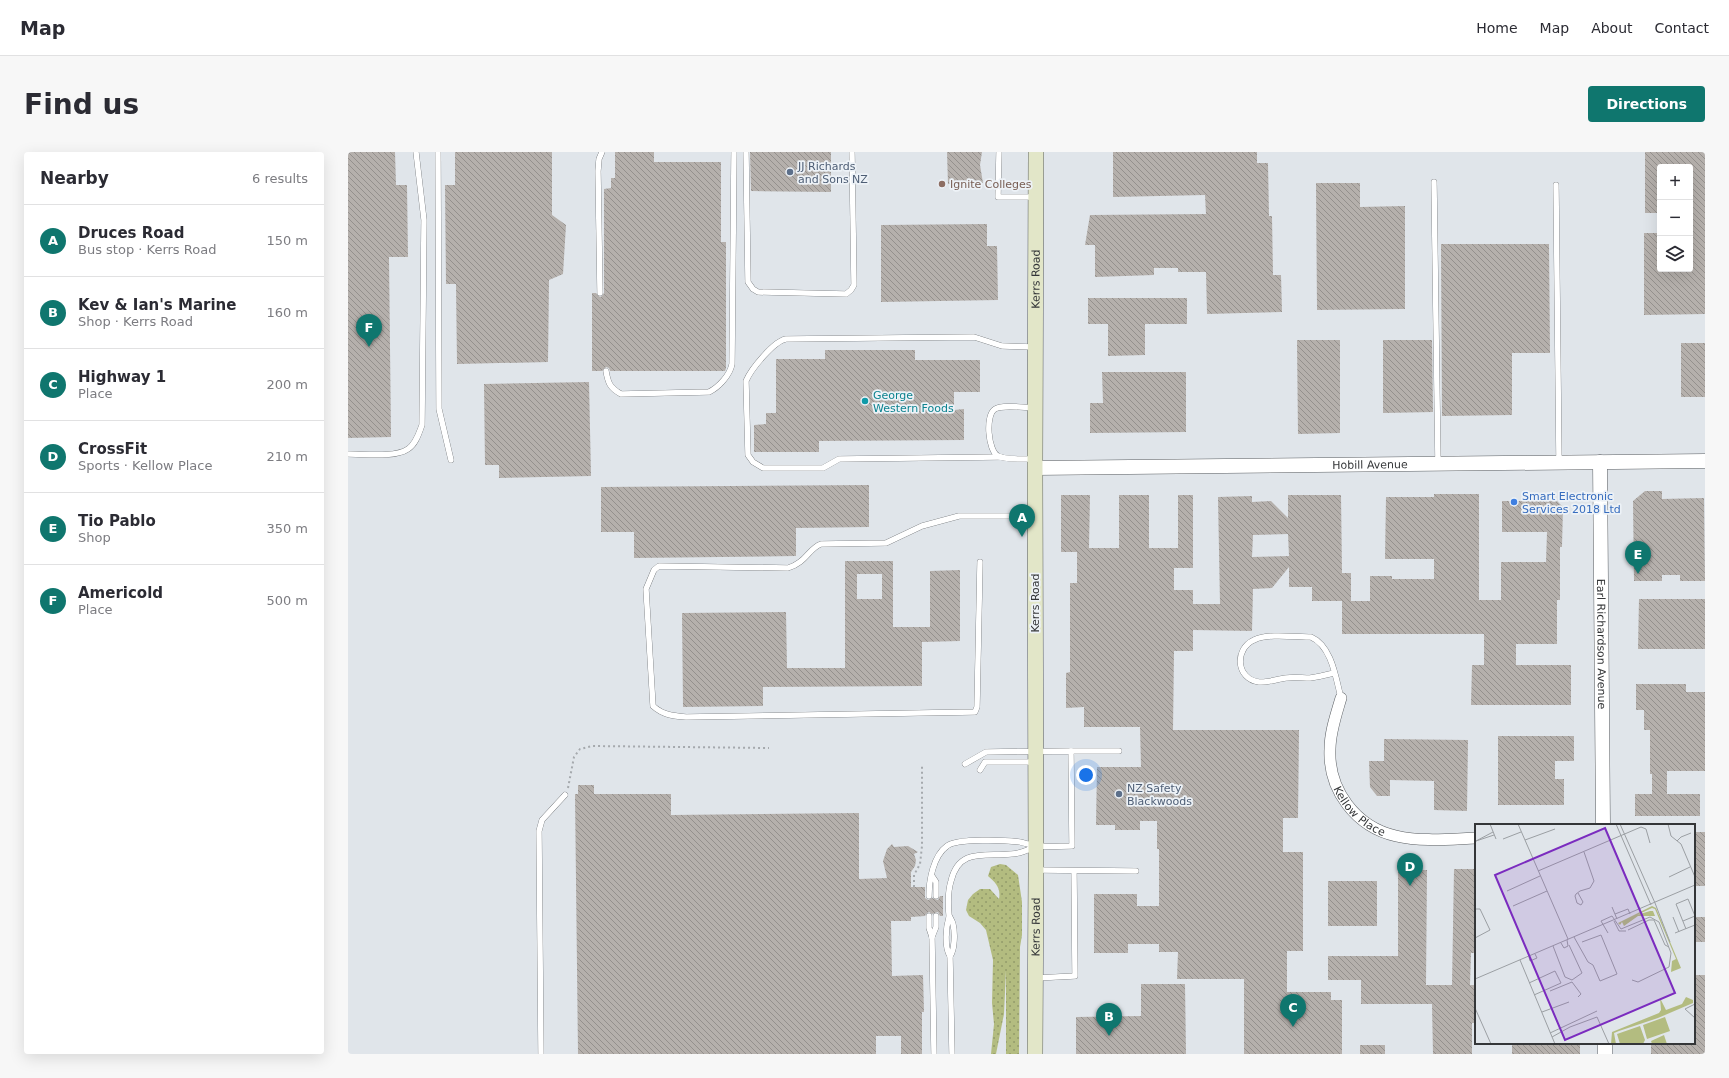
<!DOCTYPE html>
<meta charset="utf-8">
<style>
:root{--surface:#fff;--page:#f7f7f7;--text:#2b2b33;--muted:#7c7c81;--line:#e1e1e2;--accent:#0f766e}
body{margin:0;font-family:"DejaVu Sans",sans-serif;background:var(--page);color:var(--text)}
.controls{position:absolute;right:12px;top:12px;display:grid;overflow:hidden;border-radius:4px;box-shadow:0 4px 16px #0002}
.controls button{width:36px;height:36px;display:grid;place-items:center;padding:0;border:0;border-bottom:1px solid var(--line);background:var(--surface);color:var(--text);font:20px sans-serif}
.you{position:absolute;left:738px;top:623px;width:14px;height:14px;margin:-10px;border:3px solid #fff;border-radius:50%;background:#1a73e8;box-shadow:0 0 0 6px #1a73e833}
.badge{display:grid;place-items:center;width:26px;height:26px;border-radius:50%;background:var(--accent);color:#fff;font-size:13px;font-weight:700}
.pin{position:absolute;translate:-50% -33px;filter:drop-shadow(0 1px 2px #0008)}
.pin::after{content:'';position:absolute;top:21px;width:14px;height:12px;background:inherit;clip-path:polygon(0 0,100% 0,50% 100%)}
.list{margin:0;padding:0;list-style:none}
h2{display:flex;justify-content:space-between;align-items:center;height:52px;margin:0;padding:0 16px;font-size:17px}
h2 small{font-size:13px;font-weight:400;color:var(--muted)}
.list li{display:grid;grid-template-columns:26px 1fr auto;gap:12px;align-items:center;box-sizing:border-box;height:72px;padding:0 16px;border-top:1px solid var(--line)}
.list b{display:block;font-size:15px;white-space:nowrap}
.list p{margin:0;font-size:13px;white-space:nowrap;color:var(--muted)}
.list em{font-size:13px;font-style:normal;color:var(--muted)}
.icon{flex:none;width:22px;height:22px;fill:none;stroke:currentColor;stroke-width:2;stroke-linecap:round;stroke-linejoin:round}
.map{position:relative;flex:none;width:1357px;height:902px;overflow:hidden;border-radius:4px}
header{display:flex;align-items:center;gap:24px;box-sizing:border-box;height:56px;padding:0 20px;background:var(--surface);border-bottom:1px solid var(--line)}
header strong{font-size:19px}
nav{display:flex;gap:22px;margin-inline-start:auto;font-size:14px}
.intro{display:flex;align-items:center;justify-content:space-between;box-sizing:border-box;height:96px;padding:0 24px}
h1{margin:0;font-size:28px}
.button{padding:10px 18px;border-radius:4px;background:var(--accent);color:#fff;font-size:14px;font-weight:700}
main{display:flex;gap:24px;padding:0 24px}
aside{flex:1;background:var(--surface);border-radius:4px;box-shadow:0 4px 16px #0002}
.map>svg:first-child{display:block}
</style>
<header>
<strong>Map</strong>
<nav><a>Home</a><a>Map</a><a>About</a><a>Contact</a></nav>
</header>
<div class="intro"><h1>Find us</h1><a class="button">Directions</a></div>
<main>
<aside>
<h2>Nearby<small>6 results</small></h2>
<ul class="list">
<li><span class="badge">A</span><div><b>Druces Road</b><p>Bus stop · Kerrs Road</p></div><em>150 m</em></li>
<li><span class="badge">B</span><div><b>Kev &amp; Ian's Marine</b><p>Shop · Kerrs Road</p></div><em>160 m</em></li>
<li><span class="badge">C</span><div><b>Highway 1</b><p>Place</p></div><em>200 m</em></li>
<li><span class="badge">D</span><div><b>CrossFit</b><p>Sports · Kellow Place</p></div><em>210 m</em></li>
<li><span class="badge">E</span><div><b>Tio Pablo</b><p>Shop</p></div><em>350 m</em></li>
<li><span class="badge">F</span><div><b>Americold</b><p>Place</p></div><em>500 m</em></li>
</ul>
</aside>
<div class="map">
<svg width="1357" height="902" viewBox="0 0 1357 902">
<defs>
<pattern id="grass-dots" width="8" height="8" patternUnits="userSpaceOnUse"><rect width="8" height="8" fill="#b3bc80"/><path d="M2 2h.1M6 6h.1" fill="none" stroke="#929a6a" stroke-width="1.8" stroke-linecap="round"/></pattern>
<pattern id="building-back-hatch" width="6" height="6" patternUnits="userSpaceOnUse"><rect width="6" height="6" fill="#b5b0ac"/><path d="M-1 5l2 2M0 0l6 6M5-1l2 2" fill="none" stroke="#94908d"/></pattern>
</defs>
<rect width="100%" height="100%" fill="#e0e5ea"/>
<path fill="url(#grass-dots)" d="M652,712L658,713L670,723L674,750V783L672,795L671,902H658V818L656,862L648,902H643L646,872L644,851L645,808L638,778L632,771L621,764L618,758L620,748L625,742L632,737H642L651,747C653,736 648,731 640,724L643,715Z"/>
<g fill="url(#building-back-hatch)" fill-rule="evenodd">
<path d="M0,0H47L48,33H59L60,105H41L43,285L0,286Z"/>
<path d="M107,0H204V63L218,73L215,122L201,128L200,210L109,212L108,132H98L97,33H107Z"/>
<path d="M267,0H306V10H373V90H378V216L377,219H262L261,216L258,215L254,219H244V141H248L252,145L254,144L256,141V37L263,36V26H267Z"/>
<path d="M402,0H483V40L403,39Z"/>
<path d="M599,0H634L632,13L635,31L600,32Z"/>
<path d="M765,0H909V11H920L921,64H924L925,123H933L934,160L859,162L858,120H830V116H806V123L747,125V93H737L742,63L858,62L857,43L765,45Z"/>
<path d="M1297,0H1357V162L1296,163V81H1312V117H1342V15H1312V61H1297Z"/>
<path d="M968,31H1012V55L1057,54V157L969,158Z"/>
<path d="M639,72V94H649L650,148L533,150V73Z"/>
<path d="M1093,92H1201L1202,201H1164V263L1094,264Z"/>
<path d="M740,146H839V172H797V203L760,204V172H740Z"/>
<path d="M949,188H992V281L950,282Z"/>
<path d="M1035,188H1084L1085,260L1035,261Z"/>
<rect x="1333" y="191" width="24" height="54"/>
<path d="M477,198H567V208H632V240H606V258L616,257V288L471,289V300H406V273L418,272V261H428V207H477Z"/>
<path d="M754,220H838V280L742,281V251H755Z"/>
<path d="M241,230L243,324L151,326V313H137L136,232Z"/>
<path d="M521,333V375L448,376V404L286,406V380H253V335Z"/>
<path d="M1297,339H1314V347L1356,346L1357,429H1332V423H1314V429H1286L1285,349Z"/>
<path d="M1086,342H1131V448H1153V410H1198L1199,380H1154V349H1209L1215,355L1214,395H1212V448H1209V492H1168V513H1223V553H1123L1124,513H1136V482H994V449H1022V424H1044V427H1086V407H1037L1038,345H1086Z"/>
<path d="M713,343H742L741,396H771V343H801V396H830V343H845V416H826V438H845V452H872L870,345L904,344V350L923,349L940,366V343H993L994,421H1003V449H964V435H941V415L924,436L905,437L904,479L845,478V499H826L825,578H951L950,666H935V700H955V799H939V840H983V848H994V902H896V827H829L830,800H811V792H780V801H746V742H789V754H811V697H809V669H792V678H767V673H748L749,615H793L792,575H736V555L718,556V521L722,520V431H729V400H713ZM940,382L941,404L904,405L905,383Z"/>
<path d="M497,409H545V475H582V419L612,418V489L574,490V534L415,535V554L335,555L334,461L438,460L439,516H497ZM509,422H534V447H509Z"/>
<path d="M1291,447H1357V497H1290Z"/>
<path d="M1288,532H1338V540H1357V619H1319V642H1352V664H1287V642H1304V622H1302V578H1296V558H1288Z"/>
<path d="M1150,584H1226V609H1207V627H1216V653H1150Z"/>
<path d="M1036,587L1120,588L1119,659L1086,658V629L1042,628V644H1029L1022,635L1021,609H1036Z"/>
<path d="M230,633H246V642H323V663L511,661V727L539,726L535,709L539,697L544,692L546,695L560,694L570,700L566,702L568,708L567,714L563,720V735H577V746L580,748L584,746L590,748L592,744H595V764H592L590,760L584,762L581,760L578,762L577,764L563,765V769H543L544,824L575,823L576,860H574V902H553V884H528V902H230L227,642H230Z"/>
<rect x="1346" y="680" width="11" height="54"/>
<path d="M1106,717H1128V801H1123L1122,833H1128V871H1124V902H1085L1084,852H1013V828H980V804H1050V718H1079L1078,833H1104Z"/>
<rect x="980" y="729" width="49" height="45"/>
<rect x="1346" y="765" width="11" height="25"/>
<path d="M1346,823H1357V902H1303V891H1346Z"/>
<path d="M793,832H837L838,902H728V865L793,864Z"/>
<rect x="1164" y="891" width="68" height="11"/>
<rect x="1012" y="893" width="25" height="9"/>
</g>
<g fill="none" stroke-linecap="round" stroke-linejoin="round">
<g stroke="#5a5e62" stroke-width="6">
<g id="service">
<path d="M90,0L91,257L103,308"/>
<path d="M398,0L400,130L405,137L410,140L498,142L503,138L506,133L504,0"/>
<path d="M651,0L650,45H687"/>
<path d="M1086,30L1090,312"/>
<path d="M1208,33L1211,310"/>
<path d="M252,141L250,19L251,7L254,0"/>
<path d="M258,219C260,231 262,236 273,242L361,240C371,235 382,223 384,212L386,0"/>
<path d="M0,302C16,302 47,306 60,297C68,292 71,281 74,273L76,68L68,0"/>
<path d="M653,305L491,307L475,316H415L405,310L400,303L398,229C403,217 426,189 438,187L626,185L654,194L686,195"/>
<path d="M686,307C678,307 657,308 650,304C640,299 637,263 647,257C655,252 677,256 687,256"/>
<path d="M632,410L629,555L627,560L338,565C325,564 315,563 305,554L298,437L306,418L311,414L440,416C459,410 460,397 473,392L538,391L574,374L611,364H686"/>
<path d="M986,521C978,523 970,525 962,526C954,526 946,525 938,526C929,527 919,531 911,530C888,527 886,497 906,488C919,481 948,485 963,485C984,494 988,527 993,546"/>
<path d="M723,599H771"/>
<path d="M632,618L637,610H687"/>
<path d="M688,718L788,719"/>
<path d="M584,724L588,730V744"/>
<path d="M581,744C581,729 585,704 599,694C609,686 658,688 672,690C678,691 684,694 690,694C701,695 713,694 724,694L723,599L638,600L617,612"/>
<path d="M581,764V776L584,785L586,902"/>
<path d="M601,765C598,775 596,795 602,804"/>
<path d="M584,785L588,775V764"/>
<path d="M688,826L727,824L726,719"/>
<path d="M193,902L191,679L194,668L217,643"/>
<path d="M604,902L602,804C607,798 607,780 605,772C604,768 602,766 601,763C600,753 600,739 603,729C611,695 638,705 663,702C671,702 678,699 686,695"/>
</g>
</g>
<g stroke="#5a5e62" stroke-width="12">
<g id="minor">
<path id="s1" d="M993,546C988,563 982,580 982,597C980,638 1008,675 1048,684C1074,690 1102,687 1128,686"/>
</g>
</g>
<g stroke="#5a5e62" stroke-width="15">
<g id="tertiary">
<path id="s2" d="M1252,310L1255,673"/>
<path id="s3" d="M687,316L1357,309"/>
<path d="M1257,891V902"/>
</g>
</g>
<g stroke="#5a5e62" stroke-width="16">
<g id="secondary">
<path id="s4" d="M687,902L688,718L687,316L688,0"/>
</g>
</g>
<g stroke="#a5a9ad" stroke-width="2" stroke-dasharray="2 3" stroke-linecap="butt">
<path d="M220,636L226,605L232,597L244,594L421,596"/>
<path d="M566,735V723L572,712L574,694V613"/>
</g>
<use href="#service" stroke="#fff" stroke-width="5.5"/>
<use href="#minor" stroke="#fff" stroke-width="11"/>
<use href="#tertiary" stroke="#fff" stroke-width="14"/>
<use href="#secondary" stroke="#e2e6c8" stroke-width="15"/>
</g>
<g fill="#5c6f8a" stroke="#edf2f7" stroke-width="1.5">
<circle cx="442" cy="20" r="4"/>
<circle cx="771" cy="642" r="4"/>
</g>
<circle fill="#8d6e63" stroke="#edf2f7" stroke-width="1.5" cx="594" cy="32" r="4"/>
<circle fill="#0f9aa8" stroke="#edf2f7" stroke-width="1.5" cx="517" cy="249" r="4"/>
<circle fill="#3f7fe0" stroke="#edf2f7" stroke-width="1.5" cx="1166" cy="350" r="4"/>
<g text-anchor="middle" stroke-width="3.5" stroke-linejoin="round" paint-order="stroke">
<g font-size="11" fill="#4e5e75" stroke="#edf2f7" text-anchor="start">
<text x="450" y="18">JJ Richards<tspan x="450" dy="13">and Sons NZ</tspan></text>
<text x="779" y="640">NZ Safety<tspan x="779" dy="13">Blackwoods</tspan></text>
</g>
<g font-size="11" fill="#785e54" stroke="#edf2f7" text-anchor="start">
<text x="602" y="36">Ignite Colleges</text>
</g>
<g font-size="11" fill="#343638" stroke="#edf2f7">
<text dy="4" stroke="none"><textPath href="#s4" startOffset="775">Kerrs Road</textPath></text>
<text dy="4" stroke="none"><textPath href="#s3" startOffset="335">Hobill Avenue</textPath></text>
<text transform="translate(687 451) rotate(-90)" y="4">Kerrs Road</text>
<text dy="4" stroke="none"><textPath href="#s2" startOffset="182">Earl Richardson Avenue</textPath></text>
<text dy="4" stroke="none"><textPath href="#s1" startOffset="125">Kellow Place</textPath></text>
<text dy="4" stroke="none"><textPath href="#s4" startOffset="127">Kerrs Road</textPath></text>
</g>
<g font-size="11" fill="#0d838f" stroke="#edf2f7" text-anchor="start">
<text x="525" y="247">George<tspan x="525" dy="13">Western Foods</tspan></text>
</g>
<g font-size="11" fill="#366cbe" stroke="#edf2f7" text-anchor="start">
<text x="1174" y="348">Smart Electronic<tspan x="1174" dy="13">Services 2018 Ltd</tspan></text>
</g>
</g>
<g transform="translate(1127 672)">
<rect width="220" height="220" fill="#e0e5ea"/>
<path d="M177,82L181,84L206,144L196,148L197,137L201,135L180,85L177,84L162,91L175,87H178L180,92H163L149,102L147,98L145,101L143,99Z" fill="#b3bc80"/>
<path d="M211,173L218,176V179L183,194L144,207L139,209L141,220H136L137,208L184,189L186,186L185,174L191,186L207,180Z" fill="#b3bc80"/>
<path d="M190,193L195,207L172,215L168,201ZM165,202L170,216L168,220H145L142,210ZM189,211L192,220H177L176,217Z" fill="#b3bc80"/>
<path fill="none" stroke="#9b9fa3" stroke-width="1" d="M15,0L21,15M43,0L93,115M141,0L176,81M145,0L180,79M193,0L196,12L206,20L220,53M18,8L1,17L19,11M28,15L46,8M50,16L80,5M202,17L206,13L216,9M63,47L166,3L171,5L175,19M194,53L215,43M32,67L65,52M103,69L108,78L106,81L102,79L100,72L101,70L105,67L115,64L119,57L109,28M180,79L195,118M38,82L72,67M137,83L142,95M0,85H5L15,106L0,114M140,90L153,85L155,90M198,93L204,108M139,97L144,107H151M208,97L220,92M211,105L201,80L213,75L220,92M153,106L174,96H179L190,121L194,123M133,109L126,97L137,92L146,105L175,93L184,98L196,129L194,143L163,158L157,156M200,109L220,101M99,113L113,138L118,141L125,157L142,150L126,111L107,118M86,119L89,124L93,122L92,116M78,122L90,153L97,156L107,149L94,121M54,133L55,137L62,134L60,130M45,136L80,220M0,155L220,61M54,159L80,147L86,159L59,171M75,167L97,158L106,170L103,173M220,180L210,185L220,194M0,184L16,220M67,188L94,178M75,209L122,187M77,213L95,203L122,193L134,220"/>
<path fill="#7b2cbf" fill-opacity="0.15" stroke="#7b2cbf" stroke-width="2" d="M130,4L200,169L90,216L20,51Z"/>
<rect width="220" height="220" fill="none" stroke="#343638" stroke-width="2"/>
</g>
</svg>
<div class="controls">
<button>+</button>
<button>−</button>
<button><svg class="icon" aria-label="layers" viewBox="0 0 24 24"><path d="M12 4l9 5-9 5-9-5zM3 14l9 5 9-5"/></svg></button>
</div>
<div class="you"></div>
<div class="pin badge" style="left:674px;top:385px">A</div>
<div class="pin badge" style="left:761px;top:884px">B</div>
<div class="pin badge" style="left:945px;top:875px">C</div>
<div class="pin badge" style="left:1062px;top:734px">D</div>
<div class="pin badge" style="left:1290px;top:422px">E</div>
<div class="pin badge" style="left:21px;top:195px">F</div>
</div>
</main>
